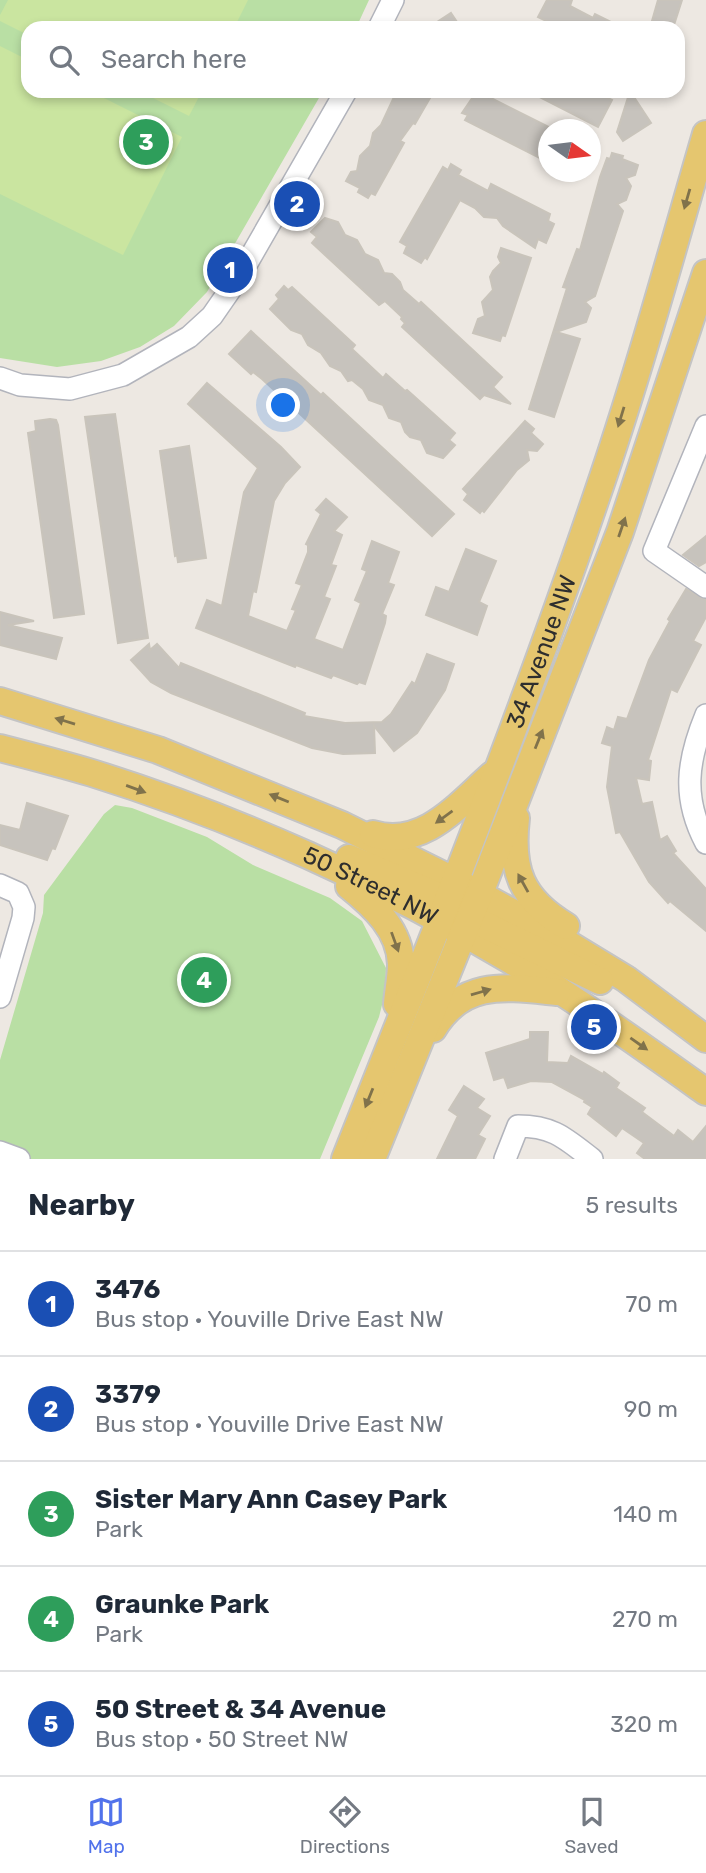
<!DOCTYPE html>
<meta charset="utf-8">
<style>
:root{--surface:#fff;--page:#f2f2f3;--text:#1f2937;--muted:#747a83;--line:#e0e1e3;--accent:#5172eb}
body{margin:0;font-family:Rubik,sans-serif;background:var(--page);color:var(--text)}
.compass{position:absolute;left:538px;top:119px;width:63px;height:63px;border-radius:50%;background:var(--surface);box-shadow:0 4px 10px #0003;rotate:104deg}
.you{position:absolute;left:284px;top:406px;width:24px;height:24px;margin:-18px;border:5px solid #fff;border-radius:50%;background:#1a73e8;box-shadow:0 0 0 10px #1a73e833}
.badge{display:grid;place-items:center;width:46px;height:46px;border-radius:50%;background:var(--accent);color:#fff;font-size:23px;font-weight:700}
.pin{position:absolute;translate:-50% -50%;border:4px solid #fff;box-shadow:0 2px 7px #0006}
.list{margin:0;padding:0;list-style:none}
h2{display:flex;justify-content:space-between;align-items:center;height:91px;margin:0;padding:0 28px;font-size:30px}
h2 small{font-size:23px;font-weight:400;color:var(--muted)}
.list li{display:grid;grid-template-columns:46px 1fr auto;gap:21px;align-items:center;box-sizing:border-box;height:105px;padding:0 28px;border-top:2px solid var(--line)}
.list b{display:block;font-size:26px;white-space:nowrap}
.list p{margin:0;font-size:23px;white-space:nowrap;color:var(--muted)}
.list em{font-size:23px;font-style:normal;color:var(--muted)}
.icon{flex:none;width:38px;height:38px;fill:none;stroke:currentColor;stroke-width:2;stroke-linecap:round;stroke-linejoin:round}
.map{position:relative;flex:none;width:706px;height:1159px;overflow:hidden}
.search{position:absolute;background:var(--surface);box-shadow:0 4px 10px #0003;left:21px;right:21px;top:21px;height:77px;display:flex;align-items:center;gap:18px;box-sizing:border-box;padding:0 24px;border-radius:21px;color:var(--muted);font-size:26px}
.sheet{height:616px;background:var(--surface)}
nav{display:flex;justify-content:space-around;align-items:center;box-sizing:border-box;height:98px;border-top:2px solid var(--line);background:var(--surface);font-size:19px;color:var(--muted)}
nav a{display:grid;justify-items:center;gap:4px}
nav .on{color:var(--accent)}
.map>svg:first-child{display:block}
</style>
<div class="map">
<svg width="706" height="1159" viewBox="0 0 706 1159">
<rect width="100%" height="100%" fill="#ede8e2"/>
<g fill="#b9dfa4">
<path d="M0,0H369L356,28H28V91H323L207,292L174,326L140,347L101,361L57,367L0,358Z"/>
<path d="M115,805L132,808L207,837L253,865L330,898L362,921L386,968L385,993L379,1017L320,1159H29L0,1148V1060L43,913L44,895L104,814Z"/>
</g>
<g fill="#cae5a0">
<path d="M8,0H248L234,28H28V35L0,21V15Z"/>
<path d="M0,46L28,60V91H90L182,137L123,255L0,194Z"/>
<path d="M139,91H202L189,116Z"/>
</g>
<g fill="#c7c3bd" stroke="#c9c4bb" stroke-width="2">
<path d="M547,0H572L570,6L593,18L595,14L623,28H561L538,17Z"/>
<path d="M658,0H682L673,28H650Z"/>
<path d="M451,13L461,28H428Z"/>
<path d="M401,91H434L415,124L413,123L400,141L404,143L375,195L371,193L368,198L358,192L360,188L346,181L351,172L357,171L360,156L370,146L373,133L381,125L394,97L401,94Z"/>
<path d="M477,91L549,127V156L544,154L542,159L465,120L468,115L462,113Z"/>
<path d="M528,91H593L612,100L598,127Z"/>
<path d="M630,91L651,123L623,141L617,132Z"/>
<path d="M612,153L623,156L622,159L638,165L635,175L626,178L631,186L626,200L617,204L623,211L595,296L585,302L591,308L586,322L556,332L580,339L554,417L529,409L567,288L563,287L577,249L580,250L600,177L607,158L610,159Z"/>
<path d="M451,164L461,170L458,175L488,191L491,184L550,214L548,221L554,224L546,243L538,239L535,248L503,226L497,218L484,217L475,208L460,200L427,259L425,257L421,263L404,253L407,246L400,242L443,167L448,170Z"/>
<path d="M325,218L338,222L345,235L357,240L365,254L378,260L384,273L392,274L400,282L403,290L419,304L421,302L502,377L493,387L511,404L484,395L480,399L402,327L405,323L401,319L402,317L385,301L379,305L312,243L317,237L311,232Z"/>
<path d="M501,248L531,258L505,336L502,335L500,341L473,333L478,319L485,316L482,302L493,290L490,277L493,271L501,263L498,257Z"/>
<path d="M284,286L288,290L292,287L355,345L352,349L383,378L386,374L405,391L407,390L455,433L449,440L455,445L443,458L427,453L421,440L410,437L405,432L401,422L389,418L383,405L369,400L363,389L352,380L348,381L341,371L330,366L321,353L308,345L302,334L291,330L270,309L279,299L276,295Z"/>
<path d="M251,331L321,395L323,393L347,415L454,514L432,536L262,379L253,372L251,374L229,354Z"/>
<path d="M207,383L281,447L300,467L285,483L274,501L256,592L253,591L248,616L287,631L296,610L292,609L302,585L296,583L308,552V545L306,544L321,514L316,510L326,499L347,517L334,531L342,535L331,565L336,566L324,597L330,599L314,639L343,650L361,603L355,600L367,571L362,569L372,541L399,552L388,583L394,585L382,614L386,616L385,623L365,684L359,682L357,684L333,675L331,678L296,665L295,667L196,628L207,600L222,606L244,492L258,468L188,404Z"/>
<path d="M115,414L148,638L118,643L85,417Z"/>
<path d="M50,419L56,420L58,425L84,614L54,618L28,433L36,431L35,421Z"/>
<path d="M525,421L534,429L531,433L543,444L537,451L527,450L529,460L517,470L484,512L482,510L480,513L464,500L468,494L463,489Z"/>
<path d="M189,446L206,558L178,562L177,555L175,556L160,451Z"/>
<path d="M706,536V562L699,566L683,555Z"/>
<path d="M466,549L496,561L479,602L487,606L477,635L426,615L436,587L449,592Z"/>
<path d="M686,589L706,600V617L693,641L701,645L677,692L671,689L648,760L651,761L649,780L636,778L642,804L652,802L660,840L667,836L676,851L673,853L706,889V931L670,901L668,903L649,882L620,832L616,833L607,787L612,746L602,743L607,727L614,730L618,717L627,719L649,660L670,621L668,619Z"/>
<path d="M0,612L34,621L8,625L62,638L56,659L0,645Z"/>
<path d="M149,644L150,650L157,644L179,668L181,663L305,713L304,716L345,723L382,722L391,714L412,682L415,684L427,654L454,664L445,690L417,733L394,751L374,726L375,753L343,754L312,748L171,693L151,682L131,660Z"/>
<path d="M27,803L68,816L55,849L52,848L47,860L0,845V825L20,830Z"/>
<path d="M530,1032H548L547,1062L568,1063L571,1056L603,1074L604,1072L619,1083L616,1088L645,1108L642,1112L674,1136L678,1130L693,1142L706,1126V1159H645L637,1153L644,1143L622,1128L616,1136L588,1114L592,1107L584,1102L585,1100L552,1082L531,1081L508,1088L504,1077L494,1080L486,1053L530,1039Z"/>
<path d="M464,1086L484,1099L477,1108L490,1116L478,1135L485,1139L475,1159H437L458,1116L449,1110Z"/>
</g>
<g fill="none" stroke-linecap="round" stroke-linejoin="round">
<g stroke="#b2b4bc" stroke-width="24">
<g id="minor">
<path d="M379,28L393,0"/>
<path d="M0,378L20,385L70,389L123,375L189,337L212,316L239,277L346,91"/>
<path d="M706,426L654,551L706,587"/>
<path d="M706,715C687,761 682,798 706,843"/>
<path d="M0,885L18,893L24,907L23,918L0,997"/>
<path d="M0,1152L19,1159"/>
<path d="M505,1159L518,1126C553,1126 565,1138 592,1159"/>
</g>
</g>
<g stroke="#c4c4c4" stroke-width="30">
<g id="major">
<path d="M0,701L158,750L342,825L455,881L552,934L626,979L706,1039"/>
<path id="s1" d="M0,748C31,756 62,764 92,773C236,818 383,884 512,961C579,1001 643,1047 706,1092"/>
<path d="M516,818C510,870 521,899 566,926"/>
<path d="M373,834C423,849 458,805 492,775"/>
<path d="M349,858L448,900L463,898"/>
<path d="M349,886C374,906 400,930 401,964C401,977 398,991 397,1004"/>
<path d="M461,916L483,924L600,981"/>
<path d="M433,1029C463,979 506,987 557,992"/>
<path id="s2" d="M345,1159C433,939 521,719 597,495C638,376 671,254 706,134"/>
<path d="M372,1159L485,880L620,532L706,273"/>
</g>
</g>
<use href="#minor" stroke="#fff" stroke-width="21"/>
<use href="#major" stroke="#e5c66f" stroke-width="26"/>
</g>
<defs><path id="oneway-solid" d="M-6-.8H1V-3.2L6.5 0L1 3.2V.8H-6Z" transform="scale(1.75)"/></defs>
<g fill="#80724b">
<use href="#oneway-solid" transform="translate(687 199) rotate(106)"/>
<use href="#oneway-solid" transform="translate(621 417) rotate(107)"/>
<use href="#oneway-solid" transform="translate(622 527) rotate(-71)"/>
<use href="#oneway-solid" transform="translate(65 721) rotate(-163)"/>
<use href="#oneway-solid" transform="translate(539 739) rotate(-68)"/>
<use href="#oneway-solid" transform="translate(136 789) rotate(20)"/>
<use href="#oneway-solid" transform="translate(279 798) rotate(-158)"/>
<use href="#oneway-solid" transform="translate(444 817) rotate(144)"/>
<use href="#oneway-solid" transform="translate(523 883) rotate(-119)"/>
<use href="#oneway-solid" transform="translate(395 942) rotate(70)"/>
<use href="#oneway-solid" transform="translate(481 992) rotate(-16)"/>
<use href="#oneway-solid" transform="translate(639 1044) rotate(35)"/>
<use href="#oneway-solid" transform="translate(369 1098) rotate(112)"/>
</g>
<g text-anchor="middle" stroke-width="6" stroke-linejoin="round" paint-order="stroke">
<g font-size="24" fill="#2e2e2e" stroke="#fff">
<text dy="8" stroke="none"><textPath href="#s2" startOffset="544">34 Avenue NW</textPath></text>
<text dy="8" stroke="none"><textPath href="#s1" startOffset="396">50 Street NW</textPath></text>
</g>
</g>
</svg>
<svg class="compass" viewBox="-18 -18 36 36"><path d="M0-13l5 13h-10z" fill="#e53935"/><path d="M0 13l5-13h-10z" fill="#747a83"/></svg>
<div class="you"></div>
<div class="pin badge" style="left:230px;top:270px;background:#1a4fb4">1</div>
<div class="pin badge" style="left:297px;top:204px;background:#1a4fb4">2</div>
<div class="pin badge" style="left:146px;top:142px;background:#2e9e5b">3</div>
<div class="pin badge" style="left:204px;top:980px;background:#2e9e5b">4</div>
<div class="pin badge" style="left:594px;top:1027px;background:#1a4fb4">5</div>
<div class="search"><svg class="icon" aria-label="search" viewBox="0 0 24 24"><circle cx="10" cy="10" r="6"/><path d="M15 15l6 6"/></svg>Search here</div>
</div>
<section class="sheet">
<h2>Nearby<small>5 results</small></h2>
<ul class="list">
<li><span class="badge" style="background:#1a4fb4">1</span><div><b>3476</b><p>Bus stop · Youville Drive East NW</p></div><em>70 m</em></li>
<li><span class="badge" style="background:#1a4fb4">2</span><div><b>3379</b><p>Bus stop · Youville Drive East NW</p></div><em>90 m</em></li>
<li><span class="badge" style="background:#2e9e5b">3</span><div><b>Sister Mary Ann Casey Park</b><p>Park</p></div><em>140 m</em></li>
<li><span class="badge" style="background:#2e9e5b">4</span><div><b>Graunke Park</b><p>Park</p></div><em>270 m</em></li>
<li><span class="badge" style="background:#1a4fb4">5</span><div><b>50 Street &amp; 34 Avenue</b><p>Bus stop · 50 Street NW</p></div><em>320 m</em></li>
</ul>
</section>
<nav>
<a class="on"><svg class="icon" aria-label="map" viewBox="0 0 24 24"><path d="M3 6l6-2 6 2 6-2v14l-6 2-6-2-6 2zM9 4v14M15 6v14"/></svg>Map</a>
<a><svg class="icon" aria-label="directions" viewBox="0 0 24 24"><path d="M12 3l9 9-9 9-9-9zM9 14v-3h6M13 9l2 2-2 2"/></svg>Directions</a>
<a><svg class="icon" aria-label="saved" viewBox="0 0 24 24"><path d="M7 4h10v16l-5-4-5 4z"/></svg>Saved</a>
</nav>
